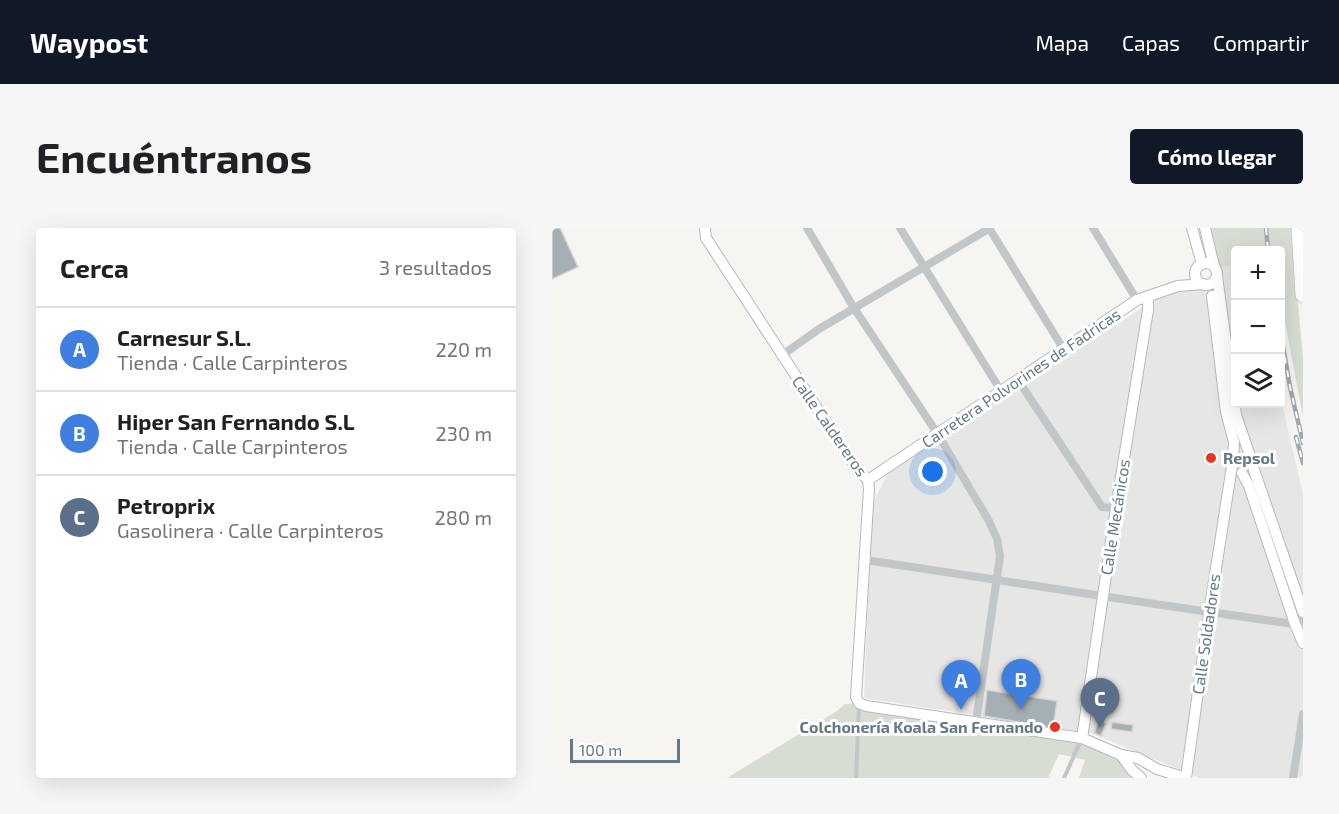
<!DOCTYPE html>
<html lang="es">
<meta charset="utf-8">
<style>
:root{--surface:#fff;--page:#f6f6f6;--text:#202124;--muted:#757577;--line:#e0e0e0;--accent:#111827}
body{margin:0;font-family:"Exo 2",sans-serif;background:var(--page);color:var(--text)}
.controls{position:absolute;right:18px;top:18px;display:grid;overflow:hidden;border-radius:6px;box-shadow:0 6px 24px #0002}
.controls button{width:54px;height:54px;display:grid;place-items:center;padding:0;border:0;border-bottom:2px solid var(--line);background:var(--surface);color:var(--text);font:30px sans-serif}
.scale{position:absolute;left:18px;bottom:15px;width:110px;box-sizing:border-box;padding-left:6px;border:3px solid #647984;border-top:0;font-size:16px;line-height:21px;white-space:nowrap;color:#647984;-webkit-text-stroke:4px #fff;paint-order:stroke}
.you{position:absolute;left:381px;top:244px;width:21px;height:21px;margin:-15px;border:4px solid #fff;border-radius:50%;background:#1a73e8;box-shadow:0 0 0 9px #1a73e833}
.badge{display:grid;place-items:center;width:39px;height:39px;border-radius:50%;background:var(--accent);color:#fff;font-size:20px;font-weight:700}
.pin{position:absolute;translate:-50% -50px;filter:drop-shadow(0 2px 3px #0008)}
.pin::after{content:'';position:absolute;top:32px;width:21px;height:18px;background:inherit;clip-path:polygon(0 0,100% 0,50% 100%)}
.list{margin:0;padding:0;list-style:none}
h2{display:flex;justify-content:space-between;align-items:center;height:78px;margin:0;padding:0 24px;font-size:26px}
h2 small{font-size:20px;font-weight:400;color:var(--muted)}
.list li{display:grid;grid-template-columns:39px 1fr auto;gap:18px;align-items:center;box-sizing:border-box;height:84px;padding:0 24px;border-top:2px solid var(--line)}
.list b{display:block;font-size:22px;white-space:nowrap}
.list p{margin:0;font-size:20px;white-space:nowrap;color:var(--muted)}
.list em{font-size:20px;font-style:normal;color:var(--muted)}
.icon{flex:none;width:33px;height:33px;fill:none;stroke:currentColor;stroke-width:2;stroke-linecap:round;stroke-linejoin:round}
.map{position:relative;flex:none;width:751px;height:550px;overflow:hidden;border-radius:6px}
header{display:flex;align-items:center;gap:36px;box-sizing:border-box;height:84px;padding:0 30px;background:var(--accent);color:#fff}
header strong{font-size:28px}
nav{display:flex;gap:33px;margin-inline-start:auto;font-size:21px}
.intro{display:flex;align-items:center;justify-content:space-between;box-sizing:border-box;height:144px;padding:0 36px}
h1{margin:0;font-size:42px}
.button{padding:15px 27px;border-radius:6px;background:var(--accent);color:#fff;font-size:21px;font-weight:700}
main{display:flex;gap:36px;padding:0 36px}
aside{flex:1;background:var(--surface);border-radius:6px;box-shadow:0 6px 24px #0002}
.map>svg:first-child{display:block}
</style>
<header>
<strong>Waypost</strong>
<nav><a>Mapa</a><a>Capas</a><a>Compartir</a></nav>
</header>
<div class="intro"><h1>Encuéntranos</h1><a class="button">Cómo llegar</a></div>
<main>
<aside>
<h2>Cerca<small>3 resultados</small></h2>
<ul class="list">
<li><span class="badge" style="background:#3f7fe0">A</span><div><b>Carnesur S.L.</b><p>Tienda · Calle Carpinteros</p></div><em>220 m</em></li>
<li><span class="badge" style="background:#3f7fe0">B</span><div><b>Hiper San Fernando S.L</b><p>Tienda · Calle Carpinteros</p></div><em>230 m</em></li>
<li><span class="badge" style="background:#5c6f8a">C</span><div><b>Petroprix</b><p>Gasolinera · Calle Carpinteros</p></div><em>280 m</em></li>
</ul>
</aside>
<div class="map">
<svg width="751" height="550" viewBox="0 0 751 550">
<rect width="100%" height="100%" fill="#f6f5f2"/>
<path fill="#e6e7e5" d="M662,38H683L684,176H728L729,172L751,266V550H648L539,505L312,470L319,279L337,243L604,71L649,58L665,48Z"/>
<g fill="#d7ddd3">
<path d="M659,0H741V25L751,130V189L729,73L728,22H684L683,38H662Z"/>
<path d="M307,475L530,510L569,527L589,550H527L533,532L507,526L496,550H175L285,483L293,476Z"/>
</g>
<g fill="#a5b0b4" stroke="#d7d6d4" stroke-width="1.5">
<path d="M0,0H8L26,39L0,51Z"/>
<path d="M435,462L505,473L501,500L432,488Z"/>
<path d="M547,492L554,495L549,508L542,505Z"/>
<path d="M560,494L581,497L580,504L559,501Z"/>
</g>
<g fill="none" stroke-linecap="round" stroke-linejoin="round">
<g stroke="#b3babd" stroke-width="12">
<g id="secondary">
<path d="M153,0L154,10L304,240L316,252L317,261L304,469L307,475L314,478L530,510L569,527L586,530L605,541L634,550"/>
<path d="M640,0L650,36"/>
<path d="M653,0L662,38"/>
<circle cx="654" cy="46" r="11"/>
<path d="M665,48L684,187L698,228"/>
<path d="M660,68L674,184L682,214L681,228"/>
<path d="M700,234L702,242L751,384"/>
<path d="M690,245L697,258L743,396L751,415"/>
<path d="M316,252L585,72L626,58L651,56"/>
<path d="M530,510L564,280L596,82V68"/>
<path d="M569,527L580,542L589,550"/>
<path d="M634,550L657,385L680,238"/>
</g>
</g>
<g stroke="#b4b8bb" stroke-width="16">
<path id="highway" d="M747,0L751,67"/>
</g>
<g stroke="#c1c6c8" stroke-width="4">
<path d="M304,550L307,476"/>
<path d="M512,550L530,510"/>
</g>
<g stroke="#c1c6c8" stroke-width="8">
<path d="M255,0L302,80L385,205L437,293L445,311L448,328L424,494"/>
<path d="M348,0L449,163"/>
<path d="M437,0L512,122"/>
<path d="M541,0L585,72"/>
<path d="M229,128L267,101L438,0"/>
<path d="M466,152L550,279L564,280"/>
<path d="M313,332C457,353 599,377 743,396L751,393"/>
<path d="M741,550L751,486"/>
</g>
<use href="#secondary" stroke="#fff" stroke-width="10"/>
<use href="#highway" stroke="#fff" stroke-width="15"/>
<g stroke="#a1a9ae" stroke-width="4.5">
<g id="rail">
<path d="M714,0L716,22"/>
<path d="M728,101L738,159L751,215"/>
<path d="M744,209L751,235"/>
</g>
</g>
<use href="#rail" stroke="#fff" stroke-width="2" stroke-dasharray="7" stroke-linecap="butt"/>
</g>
<g fill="#e73420" stroke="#fff" stroke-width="2">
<circle cx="659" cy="230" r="6"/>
<circle cx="503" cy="499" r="6"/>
</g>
<g text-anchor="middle" stroke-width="6" stroke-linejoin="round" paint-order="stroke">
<g font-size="16" fill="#647984" stroke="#fff">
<text transform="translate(469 150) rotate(-34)" y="6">Carretera Polvorines de Fadricas</text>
<text transform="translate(278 198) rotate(55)" y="6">Calle Caldereros</text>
<text transform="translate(563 289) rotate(-81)" y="6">Calle Mecánicos</text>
<text transform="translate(654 406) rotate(-82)" y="6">Calle Soldadores</text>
</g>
<g font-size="16" font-weight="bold" fill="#647984" stroke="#fff" text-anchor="start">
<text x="671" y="236">Repsol</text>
<text x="491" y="505" text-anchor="end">Colchonería Koala San Fernando</text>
</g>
</g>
</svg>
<div class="controls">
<button>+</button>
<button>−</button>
<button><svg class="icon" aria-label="layers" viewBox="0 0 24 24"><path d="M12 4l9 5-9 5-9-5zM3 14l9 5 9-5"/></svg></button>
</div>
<div class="scale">100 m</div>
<div class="you"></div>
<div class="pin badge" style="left:409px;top:482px;background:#3f7fe0">A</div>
<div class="pin badge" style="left:469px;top:481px;background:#3f7fe0">B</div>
<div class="pin badge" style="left:548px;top:500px;background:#5c6f8a">C</div>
</div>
</main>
